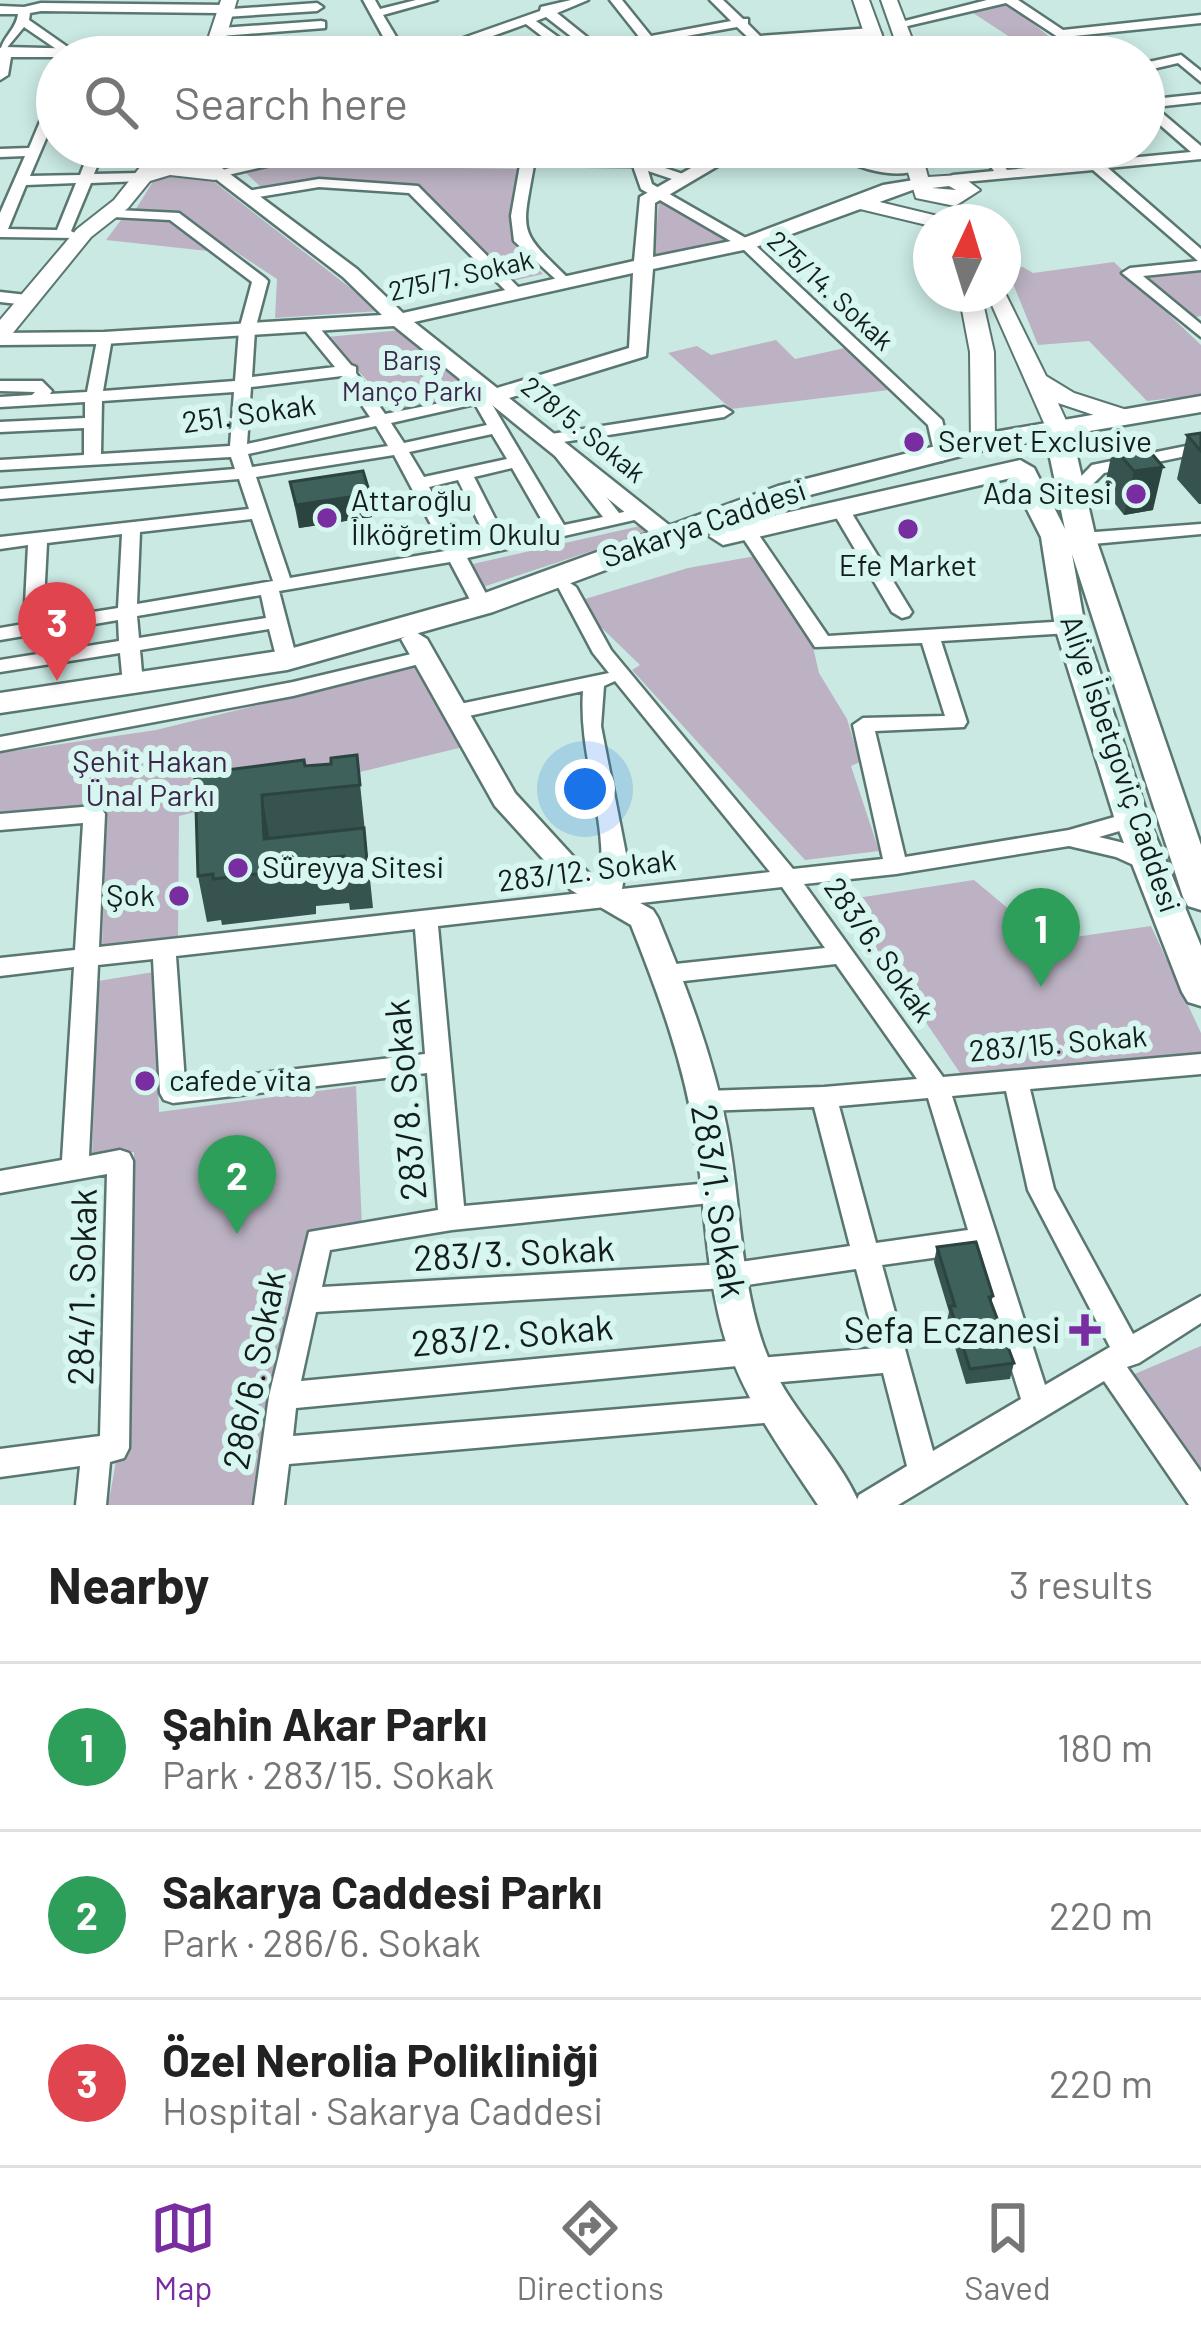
<!DOCTYPE html>
<meta charset="utf-8">
<style>
:root{--surface:#fff;--page:#f6f6f6;--text:#222;--muted:#767676;--line:#e0e0e0;--accent:#782da0}
body{margin:0;font-family:Barlow,sans-serif;background:var(--page);color:var(--text)}
.compass{position:absolute;left:913px;top:204px;width:108px;height:108px;border-radius:50%;background:var(--surface);box-shadow:0 6px 18px #0003;rotate:4deg}
.you{position:absolute;left:585px;top:789px;width:42px;height:42px;margin:-30px;border:9px solid #fff;border-radius:50%;background:#1a73e8;box-shadow:0 0 0 18px #1a73e833}
.badge{display:grid;place-items:center;width:78px;height:78px;border-radius:50%;background:var(--accent);color:#fff;font-size:39px;font-weight:700}
.pin{position:absolute;translate:-50% -99px;filter:drop-shadow(0 3px 6px #0008)}
.pin::after{content:'';position:absolute;top:63px;width:42px;height:36px;background:inherit;clip-path:polygon(0 0,100% 0,50% 100%)}
.list{margin:0;padding:0;list-style:none}
h2{display:flex;justify-content:space-between;align-items:center;height:156px;margin:0;padding:0 48px;font-size:51px}
h2 small{font-size:39px;font-weight:400;color:var(--muted)}
.list li{display:grid;grid-template-columns:78px 1fr auto;gap:36px;align-items:center;box-sizing:border-box;height:168px;padding:0 48px;border-top:3px solid var(--line)}
.list b{display:block;font-size:45px;white-space:nowrap}
.list p{margin:0;font-size:39px;white-space:nowrap;color:var(--muted)}
.list em{font-size:39px;font-style:normal;color:var(--muted)}
.icon{flex:none;width:66px;height:66px;fill:none;stroke:currentColor;stroke-width:2;stroke-linecap:round;stroke-linejoin:round}
.map{position:relative;flex:none;width:1201px;height:1505px;overflow:hidden}
.search{position:absolute;background:var(--surface);box-shadow:0 6px 18px #0003;left:36px;right:36px;top:36px;height:132px;display:flex;align-items:center;gap:30px;box-sizing:border-box;padding:0 42px;border-radius:66px;color:var(--muted);font-size:45px}
.sheet{height:660px;background:var(--surface)}
nav{display:flex;justify-content:space-around;align-items:center;box-sizing:border-box;height:168px;border-top:3px solid var(--line);background:var(--surface);font-size:33px;color:var(--muted)}
nav a{display:grid;justify-items:center;gap:6px}
nav .on{color:var(--accent)}
.map>svg:first-child{display:block}
</style>
<div class="map">
<svg width="1201" height="1505" viewBox="0 0 1201 1505">
<rect width="100%" height="100%" fill="#cae9e3"/>
<g fill="#bcb2c3">
<path d="M1007,2L1057,43L1033,52L970,11Z"/>
<path d="M306,147H457L455,168L522,169L514,244L543,274L512,281L411,186L339,181L263,189L246,173L303,157Z"/>
<path d="M204,174L380,311L275,318L277,279L178,214L134,212L157,175Z"/>
<path d="M660,195L743,241L652,264Z"/>
<path d="M121,220L170,221L208,251L106,240Z"/>
<path d="M1114,262L1201,345V395L1147,401L1089,341L1038,345L1007,269L1023,267L1033,273Z"/>
<path d="M1201,271V316L1190,318L1138,279Z"/>
<path d="M402,330L486,391L398,414L327,337Z"/>
<path d="M776,340L795,359L845,348L889,390L731,409L668,353L697,346L711,355Z"/>
<path d="M653,523L658,529L483,587L473,564Z"/>
<path d="M756,556L813,647L819,673L847,719L860,762L851,766L879,851L805,860L632,670L640,665L575,602L688,568Z"/>
<path d="M417,666L463,747L179,816L178,938L102,946L107,810L0,815V753L156,730Z"/>
<path d="M974,880L1047,941L1151,926L1201,1033V1064L968,1085L844,900Z"/>
<path d="M154,972L159,1112L356,1086L362,1228L319,1240L265,1505H108C132,1388 133,1271 134,1152L92,1157L98,981Z"/>
<path d="M1201,1346V1486L1118,1381Z"/>
</g>
<g fill="none" stroke-linecap="round" stroke-linejoin="round">
<g stroke="#5a7671" stroke-width="5">
<g id="minor">
<path d="M363,0H375L380,9L416,0H437L383,15L404,50L435,48L540,11L541,7L571,0H588L557,13L598,46L640,38L610,0H622L651,36L731,21L710,0H723L743,19H748V24L765,41L755,44L737,27L569,57L526,24L437,56L347,57L353,53L391,51ZM546,17L586,48L576,50L536,21Z"/>
<path d="M987,0H1018L1063,30L1201,15V23L1074,36L1099,57H1085L1069,45L1033,57H1015L1061,39L1006,3L899,28L893,24Z"/>
<path d="M41,3L226,5L232,9L317,3L323,7L317,11L225,17L219,13L41,11L30,13L29,20L82,57H68L24,27L0,56C0,38 16,31 18,14H0V6L24,7Z"/>
<path d="M321,21L325,22V28L221,36L215,32L221,28Z"/>
<path d="M324,39L328,40V46L215,52L209,48L215,44Z"/>
<path d="M1181,55L1201,71V82L1178,63L1144,71V63Z"/>
<path d="M57,94V113L30,176L80,175L91,147H105L94,174L141,173L148,177L141,181L91,183L71,231L78,235L76,238L0,237V213L25,156L0,157V149L29,148L50,98ZM76,183L57,230L8,229L26,185Z"/>
<path d="M1201,94V102L1155,107L1201,146V159L1108,168L1201,249V270L1143,276L1201,324V337L1122,273L1130,268L1198,261L1093,170L953,183L946,179L953,175L994,171L976,147H990L1007,170L1191,152L1144,111V100Z"/>
<path d="M284,147H298L292,160L215,178L208,174L281,154Z"/>
<path d="M454,147H468V158L629,156L686,175L688,178L681,182L648,171L652,184L751,241L942,420L951,456L942,461L936,460L928,425L741,247L641,189L633,166L534,165C522,234 517,229 568,278L571,281L563,286L514,241L511,216L520,165H456Z"/>
<path d="M820,147C844,147 859,160 881,164C896,166 909,162 922,168C892,183 846,164 820,147Z"/>
<path d="M319,179L418,186L522,291L509,294L409,193L319,187L247,199L240,195L247,191Z"/>
<path d="M117,210L179,213L265,278L268,281L255,330L252,377L335,367L303,328L311,323L317,325L351,365L356,367V373L385,414L501,391V399L490,401L564,525L603,517L545,443V435L724,407L732,412L724,417L563,442L619,513L643,508L652,513L643,518L467,558L492,605L489,609H475L450,562L279,591L297,660L287,666L277,660L269,629L140,650L143,684L133,690L123,684L120,653L0,672V660L119,641L118,620L0,640V628L24,624L28,545L0,549V537L249,509L239,479L0,499V489L235,469L231,457L0,470V460L84,455V428L0,432V422L85,418V402L0,407V397L32,395L35,392L0,391V381H42L52,391L50,394L87,392L98,335L104,333L112,338L103,391L235,381L239,330L252,282L170,220L112,217V211ZM342,376L370,417L247,444L251,387ZM234,392L230,446L101,454L102,401ZM475,404L487,425L404,443L391,423ZM376,426L388,446L252,467L248,454ZM492,434L507,459L424,477L409,452ZM394,455L445,551L290,578L256,477ZM512,468L547,529L505,538L474,477ZM458,480L488,542L462,548L429,487ZM252,519L273,581L137,604L140,532ZM122,534L118,608L43,620L47,543ZM261,595L266,618L139,638L137,616Z"/>
<path d="M0,292L27,295L35,300L27,305L0,302Z"/>
<path d="M1201,443V453L1104,473L1078,499H1066L1063,495L1092,465Z"/>
<path d="M839,502L848,507L912,612L909,616L902,618L892,612L830,507Z"/>
<path d="M746,524L752,525L828,636L1070,621L1080,627L1070,633L941,641L967,722L964,727L875,731L905,857L1069,830L1132,812L1140,815L1143,820L1140,825L1099,837C1121,842 1145,847 1160,864L1157,870L1149,872L1116,857L1069,846L896,874L804,884L943,1077L1201,1054V1074L1030,1089L1054,1189L1133,1334L1201,1296V1323L1139,1363L1127,1367L1201,1472V1505H1189L1104,1381L898,1505H855L859,1495L907,1466L883,1373L759,1384L749,1380L745,1371L748,1365L296,1408L293,1436L775,1396L785,1400L789,1409L785,1418L775,1422L289,1464L284,1505H254L269,1396L309,1232L438,1210L427,1073L173,1103L164,1100L160,1093L153,959L98,965L89,1156L120,1150L129,1153L133,1161L129,1448L124,1458L110,1462L106,1505H76L80,1466L0,1477V1449L100,1436L107,1174L0,1193V1171L62,1160L74,967L0,976V958L75,950L83,823L0,830V814L94,806L102,809L105,814L99,947L599,891C611,824 578,760 583,691L455,719L445,712L455,705L609,673L593,653L558,587L567,581L576,587L611,650L793,869L883,859L853,725L863,718L945,716L922,643L815,647L737,529ZM615,681L770,872L622,889L627,859L601,726L604,686ZM782,887L825,948L666,965L658,968L654,974L658,980L666,983L836,964L917,1079L824,1087L705,1091L696,1094L692,1101L696,1108L705,1111L814,1107L850,1246L726,1264L322,1287L330,1250L452,1230L729,1201L733,1193L729,1185L720,1182L464,1206L438,926ZM415,929L425,1054L185,1082L176,956ZM1006,1091L1028,1190L1110,1347L1045,1385L952,1096ZM928,1098L968,1230L876,1243L839,1106ZM975,1252L1021,1399L933,1451L882,1265ZM856,1269L877,1348L759,1358L762,1352L758,1343L748,1339L301,1381L316,1312L726,1288Z"/>
<path d="M1201,524V534L1082,545L1073,539L1082,533Z"/>
<path d="M424,651L431,653L434,657L431,661L293,696L0,751V737L293,682Z"/>
</g>
</g>
<g stroke="#5a7671" stroke-width="5">
<g id="tertiary">
<path d="M873,28L881,33L879,36L768,45L771,57H755L751,41L759,36Z"/>
<path d="M4,47L212,52L220,57H11L8,75L0,80V48Z"/>
<path d="M174,147H194L357,269L403,313L634,261L640,197L728,147H750L655,203L653,257L741,239L883,185L920,179L929,184L753,248L653,269L646,356L509,398L674,529L678,534L666,541L658,539L394,326L104,344L0,345V333L104,332L382,315L343,277ZM633,273L629,348L497,388L414,322Z"/>
<path d="M414,631L427,639L515,793L591,876L653,910L658,918C686,986 713,1056 727,1129C741,1202 739,1277 764,1347C785,1407 836,1449 860,1505H818C784,1454 747,1404 727,1345C705,1278 706,1206 695,1136C684,1063 658,993 631,925L571,890L495,806L401,639Z"/>
</g>
</g>
<g stroke="#5a7671" stroke-width="4">
<g id="secondary">
<path d="M221,0H237L220,57H202Z"/>
<path d="M853,0H869L890,57H872Z"/>
<path d="M881,0H897L919,57H901Z"/>
<path d="M156,147H176L162,165L215,168L225,174L215,180L170,175L150,181L128,208L91,237L8,339L0,341V320L77,229L114,200Z"/>
<path d="M900,147H920L928,177L960,175L980,190L955,206L916,198ZM949,186L956,190L932,188Z"/>
<path d="M863,198L946,218L949,222H931V226L856,208V200Z"/>
<path d="M1003,289L1046,376L1074,393L1130,411V421H1112L1058,403L1069,427L1066,432H1048L987,294H1003Z"/>
<path d="M959,294H981L994,352L995,442L983,449L971,442L970,352Z"/>
</g>
</g>
<g stroke="#5a7671" stroke-width="5">
<path id="primary" d="M1201,396V412L1072,434L1096,539L1201,845V910L1188,906L1183,897L1072,554L1085,627L1149,820L1201,946V1006L1188,1002L1182,992L1115,820L1055,627L1041,537L1011,478L723,545L709,536L723,527L1020,460L1034,468L1065,529L1046,439L984,450L798,498L493,612L287,670L0,713V693L286,650L471,598L778,486L983,434Z"/>
</g>
<use href="#minor" fill="#fff" fill-rule="evenodd"/>
<use href="#tertiary" fill="#fff" fill-rule="evenodd"/>
<use href="#secondary" fill="#fff" fill-rule="evenodd"/>
<use href="#primary" fill="#fff" fill-rule="evenodd"/>
</g>
<g fill="#36534f">
<path d="M1201,433V504H1199L1177,479L1187,435Z"/>
<path d="M1142,442L1153,510L1124,515L1104,490L1113,447Z"/>
<path d="M290,482L370,494L372,517L299,528Z"/>
<path d="M357,755L373,908L350,910L349,903L316,906V914L222,925L221,920L207,922L198,876L195,774L331,764Z"/>
<path d="M937,1247L993,1296L991,1303L1014,1363L1010,1379L966,1384L947,1321L949,1312L934,1262Z"/>
</g>
<g fill="#2c4440">
<path d="M1163,467L1153,510L1124,515L1134,471Z"/>
<path d="M370,494L372,517L299,528L296,505Z"/>
<path d="M262,795L270,841L264,839Z"/>
</g>
<g fill="#3f615c" stroke="#2c4440" stroke-width="3">
<path d="M1201,433V451L1187,435Z"/>
<path d="M1142,442L1163,467L1134,471L1113,447Z"/>
<path d="M363,471L370,494L296,505L290,482Z"/>
<path d="M357,755L360,785L262,795L264,839L364,828L367,862L344,864V856L309,860V868L213,879V874L198,876L195,774L304,760L305,766L331,764V758Z"/>
<path d="M976,1242L993,1296L989,1297L1014,1363L970,1369L950,1306H955L937,1247Z"/>
</g>
<g fill="#782da0" stroke="#d7f6f0" stroke-width="4.5">
<circle cx="914" cy="442" r="12"/>
<circle cx="1136" cy="494" r="12"/>
<circle cx="327" cy="518" r="12"/>
<circle cx="908" cy="529" r="12"/>
<circle cx="238" cy="868" r="12"/>
<circle cx="179" cy="896" r="12"/>
<circle cx="145" cy="1081" r="12"/>
<path d="M1079 1312h12v12h12v12h-12v12h-12v-12h-12v-12h12z"/>
</g>
<g text-anchor="middle" stroke-width="12" stroke-linejoin="round" paint-order="stroke">
<g font-size="27" fill="#131e1c" stroke="#d7f6f0">
<text transform="translate(461 276) rotate(-13)" y="9">275/7. Sokak</text>
<text transform="translate(830 291) rotate(43)" y="9">275/14. Sokak</text>
<text transform="translate(583 430) rotate(39)" y="9">278/5. Sokak</text>
</g>
<g font-size="27" fill="#3d264c" stroke="#d7f6f0">
<text x="412" y="370">Barış<tspan x="412" dy="31">Manço Parkı</tspan></text>
</g>
<g font-size="30" fill="#131e1c" stroke="#d7f6f0">
<text transform="translate(249 414) rotate(-8)" y="10">251. Sokak</text>
<text transform="translate(704 524) rotate(-19)" y="10">Sakarya Caddesi</text>
<text transform="translate(1120 764) rotate(71)" y="10">Aliye İsbetgoviç Caddesi</text>
<text transform="translate(587 871) rotate(-7)" y="10">283/12. Sokak</text>
<text transform="translate(879 950) rotate(55)" y="10">283/6. Sokak</text>
<text transform="translate(1058 1044) rotate(-5)" y="10">283/15. Sokak</text>
</g>
<g font-size="30" fill="#131e1c" stroke="#d7f6f0" text-anchor="start">
<text x="938" y="452">Servet Exclusive</text>
<text x="1112" y="504" text-anchor="end">Ada Sitesi</text>
<text x="351" y="511">Attaroğlu<tspan x="351" dy="34">İlköğretim Okulu</tspan></text>
<text x="908" y="576" text-anchor="middle">Efe Market</text>
<text x="262" y="878">Süreyya Sitesi</text>
<text x="155" y="906" text-anchor="end">Şok</text>
<text x="169" y="1091">cafede vita</text>
</g>
<g font-size="30" fill="#3d264c" stroke="#d7f6f0">
<text x="150" y="772">Şehit Hakan<tspan x="150" dy="34">Ünal Parkı</tspan></text>
</g>
<g font-size="36" fill="#131e1c" stroke="#d7f6f0">
<text transform="translate(405 1100) rotate(-95)" y="13">283/8. Sokak</text>
<text transform="translate(719 1201) rotate(81)" y="13">283/1. Sokak</text>
<text transform="translate(514 1253) rotate(-3)" y="13">283/3. Sokak</text>
<text transform="translate(82 1287) rotate(-89)" y="13">284/1. Sokak</text>
<text transform="translate(512 1335) rotate(-5)" y="13">283/2. Sokak</text>
<text transform="translate(254 1370) rotate(-79)" y="13">286/6. Sokak</text>
</g>
<g font-size="36" fill="#131e1c" stroke="#d7f6f0" text-anchor="end">
<text x="1061" y="1343">Sefa Eczanesi</text>
</g>
</g>
</svg>
<svg class="compass" viewBox="-18 -18 36 36"><path d="M0-13l5 13h-10z" fill="#e53935"/><path d="M0 13l5-13h-10z" fill="#767676"/></svg>
<div class="you"></div>
<div class="pin badge" style="left:1041px;top:987px;background:#2e9e5b">1</div>
<div class="pin badge" style="left:237px;top:1234px;background:#2e9e5b">2</div>
<div class="pin badge" style="left:57px;top:681px;background:#e0444e">3</div>
<div class="search"><svg class="icon" aria-label="search" viewBox="0 0 24 24"><circle cx="10" cy="10" r="6"/><path d="M15 15l6 6"/></svg>Search here</div>
</div>
<section class="sheet">
<h2>Nearby<small>3 results</small></h2>
<ul class="list">
<li><span class="badge" style="background:#2e9e5b">1</span><div><b>Şahin Akar Parkı</b><p>Park · 283/15. Sokak</p></div><em>180 m</em></li>
<li><span class="badge" style="background:#2e9e5b">2</span><div><b>Sakarya Caddesi Parkı</b><p>Park · 286/6. Sokak</p></div><em>220 m</em></li>
<li><span class="badge" style="background:#e0444e">3</span><div><b>Özel Nerolia Polikliniği</b><p>Hospital · Sakarya Caddesi</p></div><em>220 m</em></li>
</ul>
</section>
<nav>
<a class="on"><svg class="icon" aria-label="map" viewBox="0 0 24 24"><path d="M3 6l6-2 6 2 6-2v14l-6 2-6-2-6 2zM9 4v14M15 6v14"/></svg>Map</a>
<a><svg class="icon" aria-label="directions" viewBox="0 0 24 24"><path d="M12 3l9 9-9 9-9-9zM9 14v-3h6M13 9l2 2-2 2"/></svg>Directions</a>
<a><svg class="icon" aria-label="saved" viewBox="0 0 24 24"><path d="M7 4h10v16l-5-4-5 4z"/></svg>Saved</a>
</nav>
